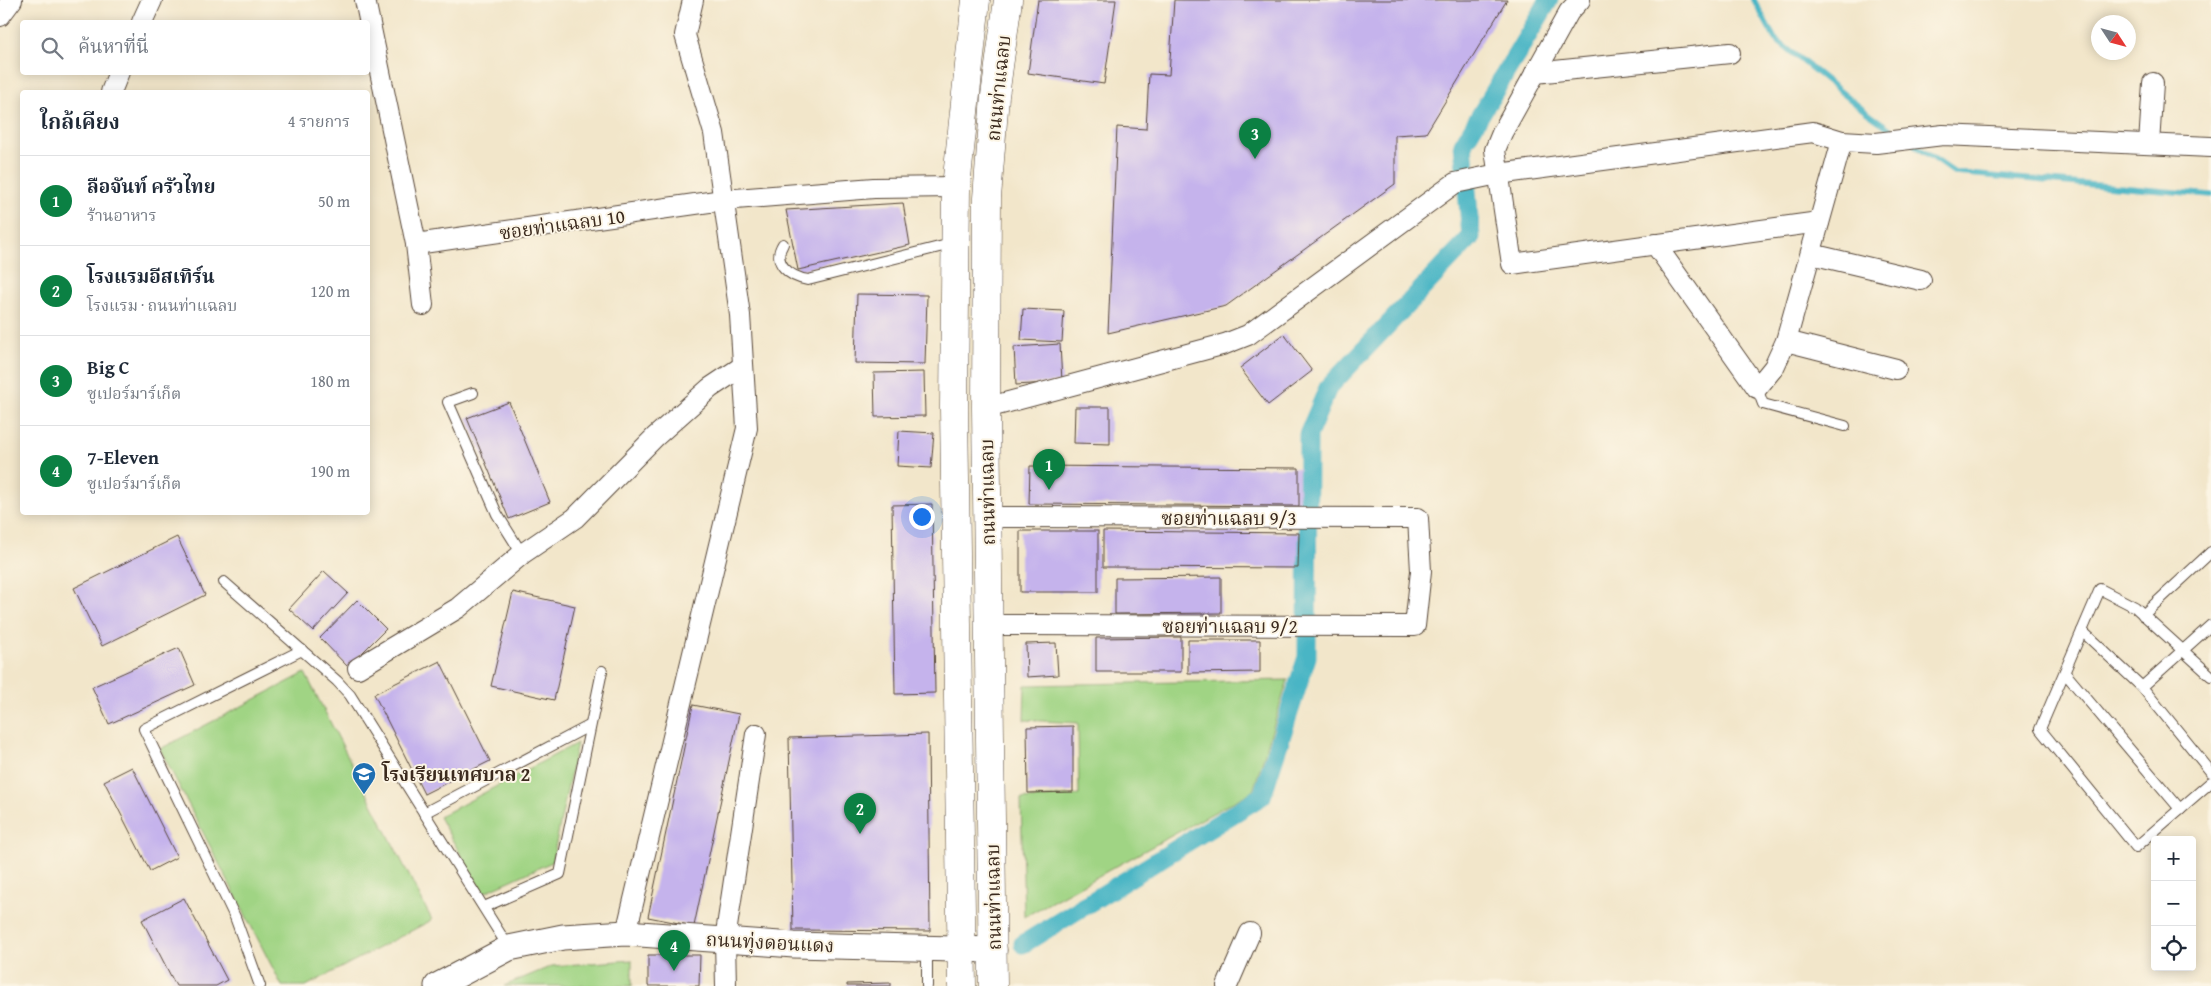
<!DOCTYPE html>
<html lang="th">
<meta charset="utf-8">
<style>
:root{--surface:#fff;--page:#f2f2f3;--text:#1f2937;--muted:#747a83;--line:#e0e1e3;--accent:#0b8043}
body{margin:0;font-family:"Gentium Book Plus","Noto Serif Thai",serif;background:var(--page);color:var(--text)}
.controls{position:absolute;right:15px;bottom:15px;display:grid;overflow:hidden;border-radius:5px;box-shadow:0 2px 12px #0003}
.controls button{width:45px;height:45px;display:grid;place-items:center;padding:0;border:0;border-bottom:1px solid var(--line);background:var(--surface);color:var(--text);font:25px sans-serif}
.compass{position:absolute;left:2091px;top:15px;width:45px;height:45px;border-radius:50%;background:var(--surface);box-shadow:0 2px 12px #0003;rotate:126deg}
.you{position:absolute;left:921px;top:516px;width:18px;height:18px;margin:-12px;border:4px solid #fff;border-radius:50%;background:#1a73e8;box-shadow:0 0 0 8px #1a73e833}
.badge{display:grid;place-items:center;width:32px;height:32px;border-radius:50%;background:var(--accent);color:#fff;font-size:16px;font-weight:700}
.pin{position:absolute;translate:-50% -41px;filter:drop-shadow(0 1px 2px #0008)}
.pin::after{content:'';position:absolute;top:26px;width:18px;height:15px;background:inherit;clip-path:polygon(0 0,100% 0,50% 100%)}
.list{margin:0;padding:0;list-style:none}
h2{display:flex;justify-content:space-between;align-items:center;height:65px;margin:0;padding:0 20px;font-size:21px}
h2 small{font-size:16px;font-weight:400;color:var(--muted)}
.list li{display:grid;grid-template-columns:32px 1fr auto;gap:15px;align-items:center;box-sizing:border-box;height:90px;padding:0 20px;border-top:1px solid var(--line)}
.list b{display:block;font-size:19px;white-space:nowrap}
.list p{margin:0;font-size:16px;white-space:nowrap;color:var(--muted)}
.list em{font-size:16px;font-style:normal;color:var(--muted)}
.icon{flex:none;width:28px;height:28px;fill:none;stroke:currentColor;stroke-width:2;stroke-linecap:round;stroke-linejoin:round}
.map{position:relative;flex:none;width:2211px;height:986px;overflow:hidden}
.search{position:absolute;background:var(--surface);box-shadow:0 2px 12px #0003;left:20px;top:20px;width:350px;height:55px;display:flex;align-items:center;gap:12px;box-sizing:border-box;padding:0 18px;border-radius:5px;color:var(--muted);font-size:19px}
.panel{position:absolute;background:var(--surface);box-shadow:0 2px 12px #0003;left:20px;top:90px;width:350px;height:425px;border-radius:5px}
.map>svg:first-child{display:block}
</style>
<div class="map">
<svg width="2211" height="986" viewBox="0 0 2211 986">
<rect width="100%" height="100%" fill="#fcf5e5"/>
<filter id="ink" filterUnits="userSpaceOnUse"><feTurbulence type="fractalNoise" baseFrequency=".02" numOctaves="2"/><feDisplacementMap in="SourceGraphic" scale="10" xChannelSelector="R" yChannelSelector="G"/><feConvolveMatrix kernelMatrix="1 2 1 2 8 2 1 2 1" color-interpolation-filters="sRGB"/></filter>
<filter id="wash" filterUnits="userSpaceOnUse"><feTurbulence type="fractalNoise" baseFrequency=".0096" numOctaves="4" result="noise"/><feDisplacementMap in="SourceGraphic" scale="20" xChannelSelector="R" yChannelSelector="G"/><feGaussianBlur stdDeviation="1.12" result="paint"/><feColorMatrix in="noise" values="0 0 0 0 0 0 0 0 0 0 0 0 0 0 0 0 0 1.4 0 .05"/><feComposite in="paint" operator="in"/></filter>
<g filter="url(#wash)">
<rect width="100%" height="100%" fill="#f2e6ca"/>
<g fill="#a0d484" stroke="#6e7f51">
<path d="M305,673L432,920L306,986H282L160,749Z"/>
<path d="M1288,680L1253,791L1024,917L1021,799L1079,795L1078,723L1024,720L1025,685Z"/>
<path d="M577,743L552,862L483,893L439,817Z"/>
<path d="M632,960V986H504L552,966Z"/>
</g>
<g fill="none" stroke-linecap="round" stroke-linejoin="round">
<g stroke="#48b5c5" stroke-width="5.5">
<path d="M1754,0L1775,39L1866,112L1899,135"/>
<path d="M1913,144L1955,173L2211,195"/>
</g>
<path stroke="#48b5c5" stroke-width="19" d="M1023,944L1262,796L1307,657L1308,435L1328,388L1471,237L1463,144L1549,0"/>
</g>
<g id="blocks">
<g fill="#c5b3ec">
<path d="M1038,0H1116L1104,84L1028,73Z"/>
<path d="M1174,0H1507L1426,133L1395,135V184L1226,306L1108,333L1117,127L1146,129L1149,74L1169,75Z"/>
<path d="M903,203L910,245L798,270L786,210Z"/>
<path d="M857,294L927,295L925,364L855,363Z"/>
<path d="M1023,309L1064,311L1062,342L1021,340Z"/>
<path d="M1284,334L1312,371L1268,405L1240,368Z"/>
<path d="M1060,344L1062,382L1016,385L1014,347Z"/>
<path d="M924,372L925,416L875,417L874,373Z"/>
<path d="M509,402L550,502L509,519L467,418Z"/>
<path d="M1075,407H1110V444L1074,443Z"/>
<path d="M899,431L934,433L931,468L897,466Z"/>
<path d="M1030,466L1299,468V506L1029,504Z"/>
<path d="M932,504L935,693L895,694L892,505Z"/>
<rect x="1020" y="531" width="78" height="61"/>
<path d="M1103,531L1299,533L1298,568L1103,567Z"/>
<path d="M177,537L205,595L102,646L74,588Z"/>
<path d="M324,571L348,593L313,631L289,609Z"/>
<path d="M1221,577V613L1115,614V578Z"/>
<path d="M513,592L575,606L554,700L491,686Z"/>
<path d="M357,600L386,629L348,667L320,638Z"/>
<path d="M1181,637V672H1096V638Z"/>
<path d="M1188,640H1260V672L1188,673Z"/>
<path d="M1056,643L1058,675L1027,677L1026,644Z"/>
<path d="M179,648L195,685L109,724L92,687Z"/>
<path d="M440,661L490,761L424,794L374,694Z"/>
<path d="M693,705L739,714L694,926L648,917Z"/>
<path d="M1073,726V792L1028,793L1027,727Z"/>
<path d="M928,734L930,931L793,930L789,738Z"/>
<path d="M132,767L177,857L150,871L104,781Z"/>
<path d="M184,898L227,980L216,986H176L142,920Z"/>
<path d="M648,955H700L699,986H648Z"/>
<path d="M891,983V986H847V984Z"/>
</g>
</g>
</g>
<g filter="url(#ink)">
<use href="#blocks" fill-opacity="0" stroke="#564638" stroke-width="1"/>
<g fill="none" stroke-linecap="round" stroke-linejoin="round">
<g stroke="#564638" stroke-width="12">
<g id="service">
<path d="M783,244C771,263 790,277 808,280L955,243"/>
<path d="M1757,388L1763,404L1845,426"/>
<path d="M473,393L448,402L497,514L522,554"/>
<path d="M224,582L337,681L350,695L509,948"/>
<path d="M2143,615L2211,552"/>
<path d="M2211,625L2142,687L2211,772"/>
<path d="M2082,631L2142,687"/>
<path d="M2065,673L2180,809"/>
<path d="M2211,676L2135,607L2100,589L2040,729L2136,847L2211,782"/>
<path d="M424,813L589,726"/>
<path d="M484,907L560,874L602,671"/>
<path d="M927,949V986"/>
<path d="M260,986L235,917L144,729L302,650"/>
</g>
</g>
<g stroke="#564638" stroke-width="22">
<g id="minor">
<path d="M365,0L416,244L723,200L874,188L956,187"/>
<path d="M1580,0L1569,12L1502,133L1495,150L1512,264L1819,222"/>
<path d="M0,16L12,0"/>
<path d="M142,22L152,0"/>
<path d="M1535,73L1730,53"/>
<path d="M111,92L119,72"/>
<path d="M2149,144L2153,83"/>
<path d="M416,244L423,305"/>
<path d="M1655,244L1757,388L1774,367L1786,341L1842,141"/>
<path d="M1811,254L1921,280"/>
<path d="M1786,341L1896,369"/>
<path d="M986,408L1225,344L1248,335L1455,183L1498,174L1813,132L1842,141L1876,143L1943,135L2211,147"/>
<path d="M988,517L1418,518L1421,571L1415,626L989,625"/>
<path d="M358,668L458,608L522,554L575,518L655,437L710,388L743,366"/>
<path d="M626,933L747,428L740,315L714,133L685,35L693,0"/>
<path d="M726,986L725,940L756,734"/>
<path d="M1227,986L1250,933"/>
</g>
</g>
<g stroke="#564638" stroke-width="27">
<path id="tertiary" d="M437,986L509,948L563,937L626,933L794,945L994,950"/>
</g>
<g stroke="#564638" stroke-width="29">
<g id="secondary">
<path d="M962,986L954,408L956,187L976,0"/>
<path d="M993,986L986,408L987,198L995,96L1008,0"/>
</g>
</g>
<use href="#service" stroke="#fff" stroke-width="10"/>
<use href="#minor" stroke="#fff" stroke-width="20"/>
<use href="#tertiary" stroke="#fff" stroke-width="25"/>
<use href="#secondary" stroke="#fff" stroke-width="28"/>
</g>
</g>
<defs>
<g id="school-pin" transform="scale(1.25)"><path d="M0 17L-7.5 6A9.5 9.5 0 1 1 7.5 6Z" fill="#1f6fb2" stroke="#fcf5e5"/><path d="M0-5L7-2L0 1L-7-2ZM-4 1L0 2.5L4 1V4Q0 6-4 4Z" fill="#fff"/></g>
</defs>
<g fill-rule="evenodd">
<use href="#school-pin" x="364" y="774"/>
</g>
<g text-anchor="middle" stroke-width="4" stroke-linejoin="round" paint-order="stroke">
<g font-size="19" fill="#3b2a1e" stroke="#fcf5e5">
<text transform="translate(998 88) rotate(-84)" y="7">ถนนท่าแฉลบ</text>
<text transform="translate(562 224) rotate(-8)" y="7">ซอยท่าแฉลบ 10</text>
<text transform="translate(987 492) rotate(-91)" y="7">ถนนท่าแฉลบ</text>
<text x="1229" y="525">ซอยท่าแฉลบ 9/3</text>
<text x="1230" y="633">ซอยท่าแฉลบ 9/2</text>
<text transform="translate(993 897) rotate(-91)" y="7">ถนนท่าแฉลบ</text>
<text transform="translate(770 942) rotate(3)" y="7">ถนนทุ่งดอนแดง</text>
</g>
<g font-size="19" font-weight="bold" fill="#3b2a1e" stroke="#fcf5e5" text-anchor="start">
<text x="382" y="781">โรงเรียนเทศบาล 2</text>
</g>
</g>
</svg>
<div class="controls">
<button>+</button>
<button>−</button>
<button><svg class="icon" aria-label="locate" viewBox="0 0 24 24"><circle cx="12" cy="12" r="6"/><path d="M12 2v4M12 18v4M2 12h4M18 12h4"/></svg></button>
</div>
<svg class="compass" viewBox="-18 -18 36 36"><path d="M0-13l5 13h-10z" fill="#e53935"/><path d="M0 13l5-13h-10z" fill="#747a83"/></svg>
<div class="you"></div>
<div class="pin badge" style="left:1049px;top:490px">1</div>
<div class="pin badge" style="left:860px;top:834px">2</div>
<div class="pin badge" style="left:1255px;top:159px">3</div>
<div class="pin badge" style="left:674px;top:971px">4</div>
<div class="search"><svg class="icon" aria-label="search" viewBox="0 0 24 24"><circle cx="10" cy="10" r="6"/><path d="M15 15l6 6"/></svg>ค้นหาที่นี่</div>
<section class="panel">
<h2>ใกล้เคียง<small>4 รายการ</small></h2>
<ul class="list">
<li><span class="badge">1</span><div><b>ลือจันท์ ครัวไทย</b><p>ร้านอาหาร</p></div><em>50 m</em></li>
<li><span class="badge">2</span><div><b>โรงแรมอีสเทิร์น</b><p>โรงแรม · ถนนท่าแฉลบ</p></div><em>120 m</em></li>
<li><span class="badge">3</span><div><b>Big C</b><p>ซูเปอร์มาร์เก็ต</p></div><em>180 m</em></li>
<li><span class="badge">4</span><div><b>7-Eleven</b><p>ซูเปอร์มาร์เก็ต</p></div><em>190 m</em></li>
</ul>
</section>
</div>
